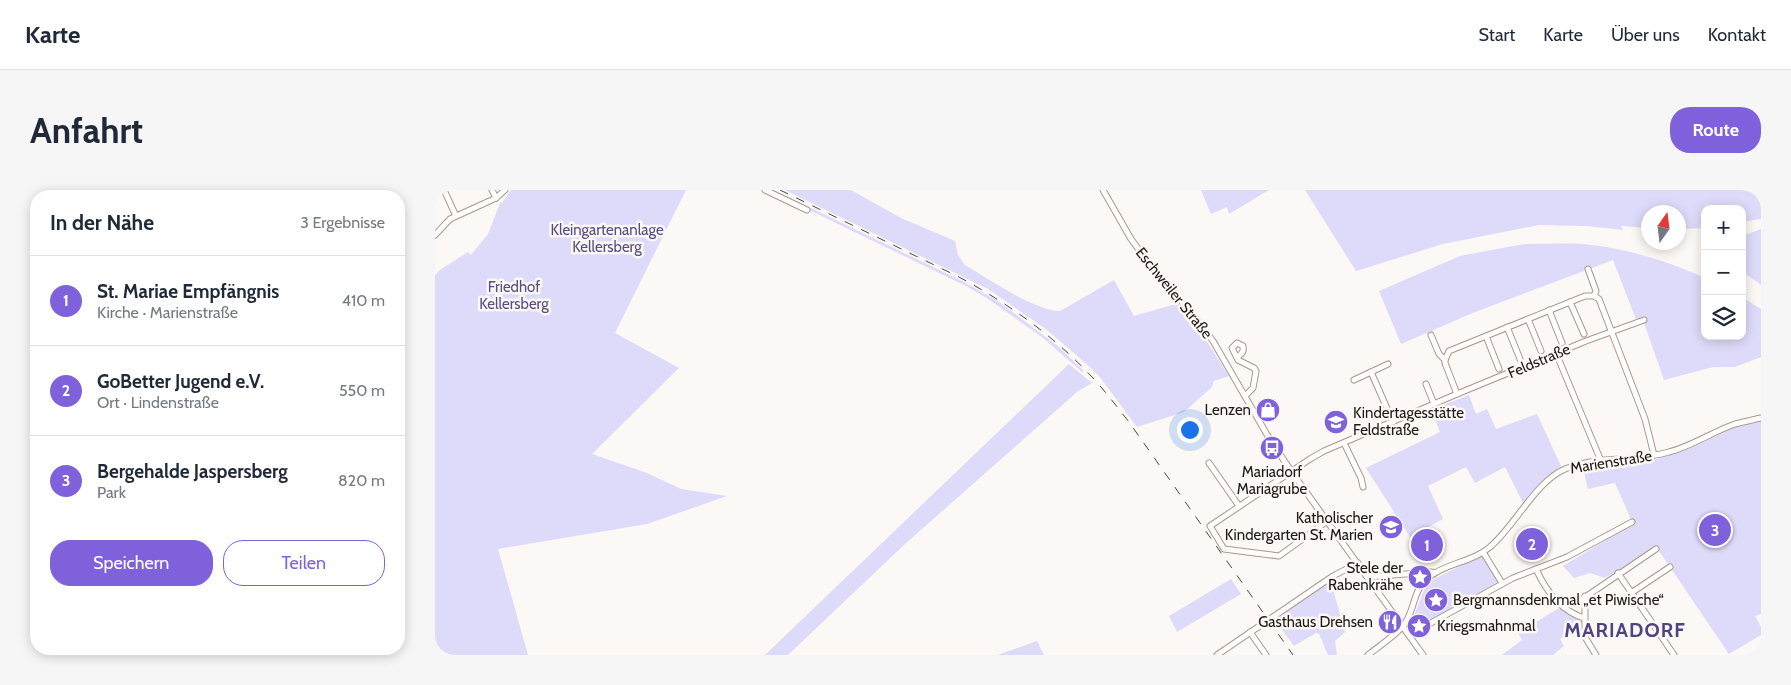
<!DOCTYPE html>
<html lang="de">
<meta charset="utf-8">
<style>
:root{--surface:#fff;--page:#f6f6f7;--text:#1f2937;--muted:#747a83;--line:#e0e1e3;--accent:#8061dc}
body{margin:0;font-family:Cabin,sans-serif;background:var(--page);color:var(--text)}
.controls{position:absolute;right:15px;top:15px;display:grid;overflow:hidden;border-radius:10px;box-shadow:0 2px 12px #0003}
.controls button{width:45px;height:45px;display:grid;place-items:center;padding:0;border:0;border-bottom:1px solid var(--line);background:var(--surface);color:var(--text);font:25px sans-serif}
.compass{position:absolute;left:1206px;top:15px;width:45px;height:45px;border-radius:50%;background:var(--surface);box-shadow:0 2px 12px #0003;rotate:14deg}
.you{position:absolute;left:754px;top:239px;width:18px;height:18px;margin:-12px;border:4px solid #fff;border-radius:50%;background:#1a73e8;box-shadow:0 0 0 8px #1a73e833}
.badge{display:grid;place-items:center;width:32px;height:32px;border-radius:50%;background:var(--accent);color:#fff;font-size:16px;font-weight:700}
.pin{position:absolute;translate:-50% -50%;border:2px solid #fff;box-shadow:0 1px 5px #0006}
.list{margin:0;padding:0;list-style:none}
h2{display:flex;justify-content:space-between;align-items:center;height:65px;margin:0;padding:0 20px;font-size:21px}
h2 small{font-size:16px;font-weight:400;color:var(--muted)}
.list li{display:grid;grid-template-columns:32px 1fr auto;gap:15px;align-items:center;box-sizing:border-box;height:90px;padding:0 20px;border-top:1px solid var(--line)}
.list b{display:block;font-size:19px;white-space:nowrap}
.list p{margin:0;font-size:16px;white-space:nowrap;color:var(--muted)}
.list em{font-size:16px;font-style:normal;color:var(--muted)}
.actions{display:flex;gap:10px;padding:15px 20px}
.actions a{flex:1;padding:11px 0;border:1px solid var(--accent);border-radius:20px;text-align:center;font-size:18px;color:var(--accent)}
.actions .main{background:var(--accent);color:#fff}
.icon{flex:none;width:28px;height:28px;fill:none;stroke:currentColor;stroke-width:2;stroke-linecap:round;stroke-linejoin:round}
.map{position:relative;flex:none;width:1326px;height:465px;overflow:hidden;border-radius:20px}
header{display:flex;align-items:center;gap:30px;box-sizing:border-box;height:70px;padding:0 25px;background:var(--surface);border-bottom:1px solid var(--line)}
header strong{font-size:24px}
nav{display:flex;gap:28px;margin-inline-start:auto;font-size:18px}
.intro{display:flex;align-items:center;justify-content:space-between;box-sizing:border-box;height:120px;padding:0 30px}
h1{margin:0;font-size:35px}
.button{padding:12px 22px;border-radius:20px;background:var(--accent);color:#fff;font-size:18px;font-weight:700}
main{display:flex;gap:30px;padding:0 30px}
aside{flex:1;background:var(--surface);border-radius:20px;box-shadow:0 2px 12px #0003}
.map>svg:first-child{display:block}
</style>
<header>
<strong>Karte</strong>
<nav><a>Start</a><a>Karte</a><a>Über uns</a><a>Kontakt</a></nav>
</header>
<div class="intro"><h1>Anfahrt</h1><a class="button">Route</a></div>
<main>
<aside>
<h2>In der Nähe<small>3 Ergebnisse</small></h2>
<ul class="list">
<li><span class="badge">1</span><div><b>St. Mariae Empfängnis</b><p>Kirche · Marienstraße</p></div><em>410 m</em></li>
<li><span class="badge">2</span><div><b>GoBetter Jugend e.V.</b><p>Ort · Lindenstraße</p></div><em>550 m</em></li>
<li><span class="badge">3</span><div><b>Bergehalde Jaspersberg</b><p>Park</p></div><em>820 m</em></li>
</ul>
<div class="actions"><a class="main">Speichern</a><a>Teilen</a></div>
</aside>
<div class="map">
<svg width="1326" height="465" viewBox="0 0 1326 465">
<rect width="100%" height="100%" fill="#fcf8f5"/>
<g fill="#dedaf9">
<path d="M76,0H251L180,143L244,178L157,264L212,283L246,299L292,306L212,334L63,359L93,465H0V85L5,80L33,62L36,65L53,44L65,13H67Z"/>
<path d="M333,0H339L529,92L563,111L624,157L649,181L647,182L607,147L553,109L533,97Z"/>
<path d="M350,0H416L466,28L520,51L523,65L530,75C554,89 598,120 625,121L679,90L699,126L744,113L758,130L794,186L779,191L777,197L749,222L702,237L664,186L647,170L612,140L553,99Z"/>
<path d="M766,0H834L794,24L792,17L776,24Z"/>
<path d="M870,0H1326V29L1307,32V19H1270V38L1244,39V22H1214L1213,38L1186,36L1188,40L1152,36L1104,35L1008,54L921,81Z"/>
<path d="M1326,39V95L1307,81V46Z"/>
<path d="M1089,54C1108,54 1128,53 1147,54C1187,57 1233,71 1270,88V146H1307V107L1326,119V167L1300,177H1278L1229,190L1208,130L1202,132L1178,70L1040,122L966,154L944,101L1025,66Z"/>
<path d="M634,174L657,193L642,202L470,354L353,465H329L332,463Z"/>
<path d="M1034,205L1041,224L1052,219L1061,239L1102,224L1126,276L1111,287L1089,315L1070,277L1040,293L1031,277L993,296L1008,329L975,347L931,278L1005,242L996,220Z"/>
<path d="M1326,231V424L1320,426L1326,437V445L1294,464L1222,358L1170,388L1155,383L1139,388L1128,376L1198,334L1180,293L1153,299L1148,278L1223,269V267L1250,260L1301,237Z"/>
<path d="M1048,365L1065,391L993,432L990,438L982,443L977,432L989,400L995,391Z"/>
<path d="M796,389L806,404L742,442L734,426Z"/>
<path d="M899,389V403L910,442L900,451L902,465H893L884,444L881,443L859,456L839,429Z"/>
<path d="M1124,418L1148,432L1125,449L1129,456L1118,465H1067L1087,450L1083,443Z"/>
<path d="M602,451L609,465H563L565,464Z"/>
</g>
<g fill="none" stroke-linecap="round" stroke-linejoin="round">
<g stroke="#ac9789" stroke-width="7">
<g id="minor">
<path d="M9,0L21,26"/>
<path d="M57,0L61,8"/>
<path d="M330,0L372,20"/>
<path d="M668,0L696,49L713,72L761,128L778,151L834,248L856,281L988,465"/>
<path d="M0,45L15,29L61,8L70,0"/>
<path d="M1153,79L1161,101L1159,106"/>
<path d="M1135,112L1149,144"/>
<path d="M1114,120L1127,153"/>
<path d="M1093,129L1106,161"/>
<path d="M1072,137L1085,169"/>
<path d="M996,145L1004,164L1010,170"/>
<path d="M1051,146L1064,179"/>
<path d="M1121,163L1166,271"/>
<path d="M802,167C807,164 809,162 808,156L802,153L797,158L803,170L819,178L821,181L818,198L810,206"/>
<path d="M953,174L936,182L958,232"/>
<path d="M919,190L936,182"/>
<path d="M991,194L999,214"/>
<path d="M1022,204L1010,173V170L1014,161L1150,106H1159L1164,109L1210,229L1219,265"/>
<path d="M909,253L926,288L928,297"/>
<path d="M774,273L804,316"/>
<path d="M891,332L844,366L789,359L775,336L875,269L889,261L1022,204L1151,151L1209,130"/>
<path d="M1048,362L1067,393"/>
<path d="M1101,379C1111,401 1126,421 1149,428"/>
<path d="M1183,383L1239,465"/>
<path d="M933,387L996,382L1000,383"/>
<path d="M1196,403L1235,377"/>
<path d="M1150,406V447L1161,465"/>
<path d="M1123,412H1143L1221,359"/>
<path d="M996,433L1078,388L1132,367L1197,332"/>
<path d="M815,442L831,465"/>
<path d="M782,465L898,386L923,373"/>
<path d="M933,465C944,456 965,443 972,430C980,416 979,398 994,387C1011,373 1038,372 1055,357C1080,336 1101,291 1130,279C1162,265 1201,272 1234,262C1257,256 1277,242 1300,234C1309,232 1318,230 1326,228"/>
</g>
</g>
<use href="#minor" stroke="#fff" stroke-width="5"/>
<path stroke="#4e4742" stroke-width="1" stroke-dasharray="9 9" stroke-linecap="butt" d="M345,0L524,87C574,114 619,146 658,188C671,202 682,217 694,232L858,465"/>
</g>
<defs>
<g id="shop-disc" transform="scale(1.25)"><circle r="9.5" fill="#8061dc" stroke="#fcf8f5"/><path d="M-5-2.5h2.3a2.7 3.5 0 0 1 5.4 0H5L5.5 6h-11ZM-1.5-2.5h3a1.5 2.3 0 0 0-3 0Z" fill="#fff"/></g>
<g id="school-disc" transform="scale(1.25)"><circle r="9.5" fill="#8061dc" stroke="#fcf8f5"/><path d="M0-5L7-2L0 1L-7-2ZM-4 1L0 2.5L4 1V4Q0 6-4 4Z" fill="#fff"/></g>
<g id="bus-disc" transform="scale(1.25)"><circle r="9.5" fill="#8061dc" stroke="#fcf8f5"/><path d="M-5-6H5V4H4V6H2V4H-2V6H-4V4H-5ZM-3.5-4V0h7V-4ZM-3.5 1.2v1.5H-2V1.2ZM2 1.2v1.5H3.5V1.2Z" fill="#fff"/></g>
<g id="sight-disc" transform="scale(1.25)"><circle r="9.5" fill="#8061dc" stroke="#fcf8f5"/><path d="M0-6L1.8-2.2L6-1.7L2.9 1.2L3.7 5.4L0 3.3L-3.7 5.4L-2.9 1.2L-6-1.7L-1.8-2.2Z" fill="#fff"/></g>
<g id="restaurant-disc" transform="scale(1.25)"><circle r="9.5" fill="#8061dc" stroke="#fcf8f5"/><path d="M-5-6h1v4h1v-4h1v4h1v-4h1v5L-1.5 .5V6h-2V.5L-5-1ZM5-6V6H3V1.5H1.5Q1.5-4 5-6Z" fill="#fff"/></g>
</defs>
<g fill-rule="evenodd">
<use href="#shop-disc" x="833" y="220"/>
<use href="#school-disc" x="901" y="232"/>
<use href="#bus-disc" x="837" y="258"/>
<use href="#school-disc" x="956" y="337"/>
<use href="#sight-disc" x="985" y="387"/>
<use href="#sight-disc" x="1001" y="410"/>
<use href="#restaurant-disc" x="955" y="432"/>
<use href="#sight-disc" x="984" y="436"/>
</g>
<g text-anchor="middle" stroke-width="5" stroke-linejoin="round" paint-order="stroke">
<g font-size="15" fill="#574d82" stroke="#fcf8f5">
<text x="172" y="45">Kleingartenanlage<tspan x="172" dy="17">Kellersberg</tspan></text>
<text x="79" y="102">Friedhof<tspan x="79" dy="17">Kellersberg</tspan></text>
</g>
<g font-size="15" fill="#201813" stroke="#fcf8f5">
<text transform="translate(739 103) rotate(51)" y="5">Eschweiler Straße</text>
<text transform="translate(1104 171) rotate(-23)" y="5">Feldstraße</text>
<text transform="translate(1176 272) rotate(-9)" y="5">Marienstraße</text>
</g>
<g font-size="15" fill="#201813" stroke="#fcf8f5" text-anchor="end">
<text x="816" y="225">Lenzen</text>
<text x="918" y="228" text-anchor="start">Kindertagesstätte<tspan x="918" dy="17">Feldstraße</tspan></text>
<text x="837" y="287" text-anchor="middle">Mariadorf<tspan x="837" dy="17">Mariagrube</tspan></text>
<text x="938" y="333">Katholischer<tspan x="938" dy="17">Kindergarten St. Marien</tspan></text>
<text x="968" y="383">Stele der<tspan x="968" dy="17">Rabenkrähe</tspan></text>
<text x="1018" y="415" text-anchor="start">Bergmannsdenkmal „et Piwische“</text>
<text x="938" y="437">Gasthaus Drehsen</text>
<text x="1002" y="441" text-anchor="start">Kriegsmahnmal</text>
</g>
<g font-size="20" font-weight="bold" letter-spacing="1" fill="#514381" stroke="#fcf8f5">
<text x="1190" y="447">MARIADORF</text>
</g>
</g>
</svg>
<div class="controls">
<button>+</button>
<button>−</button>
<button><svg class="icon" aria-label="layers" viewBox="0 0 24 24"><path d="M12 4l9 5-9 5-9-5zM3 14l9 5 9-5"/></svg></button>
</div>
<svg class="compass" viewBox="-18 -18 36 36"><path d="M0-13l5 13h-10z" fill="#e53935"/><path d="M0 13l5-13h-10z" fill="#747a83"/></svg>
<div class="you"></div>
<div class="pin badge" style="left:992px;top:355px">1</div>
<div class="pin badge" style="left:1097px;top:354px">2</div>
<div class="pin badge" style="left:1280px;top:340px">3</div>
</div>
</main>
